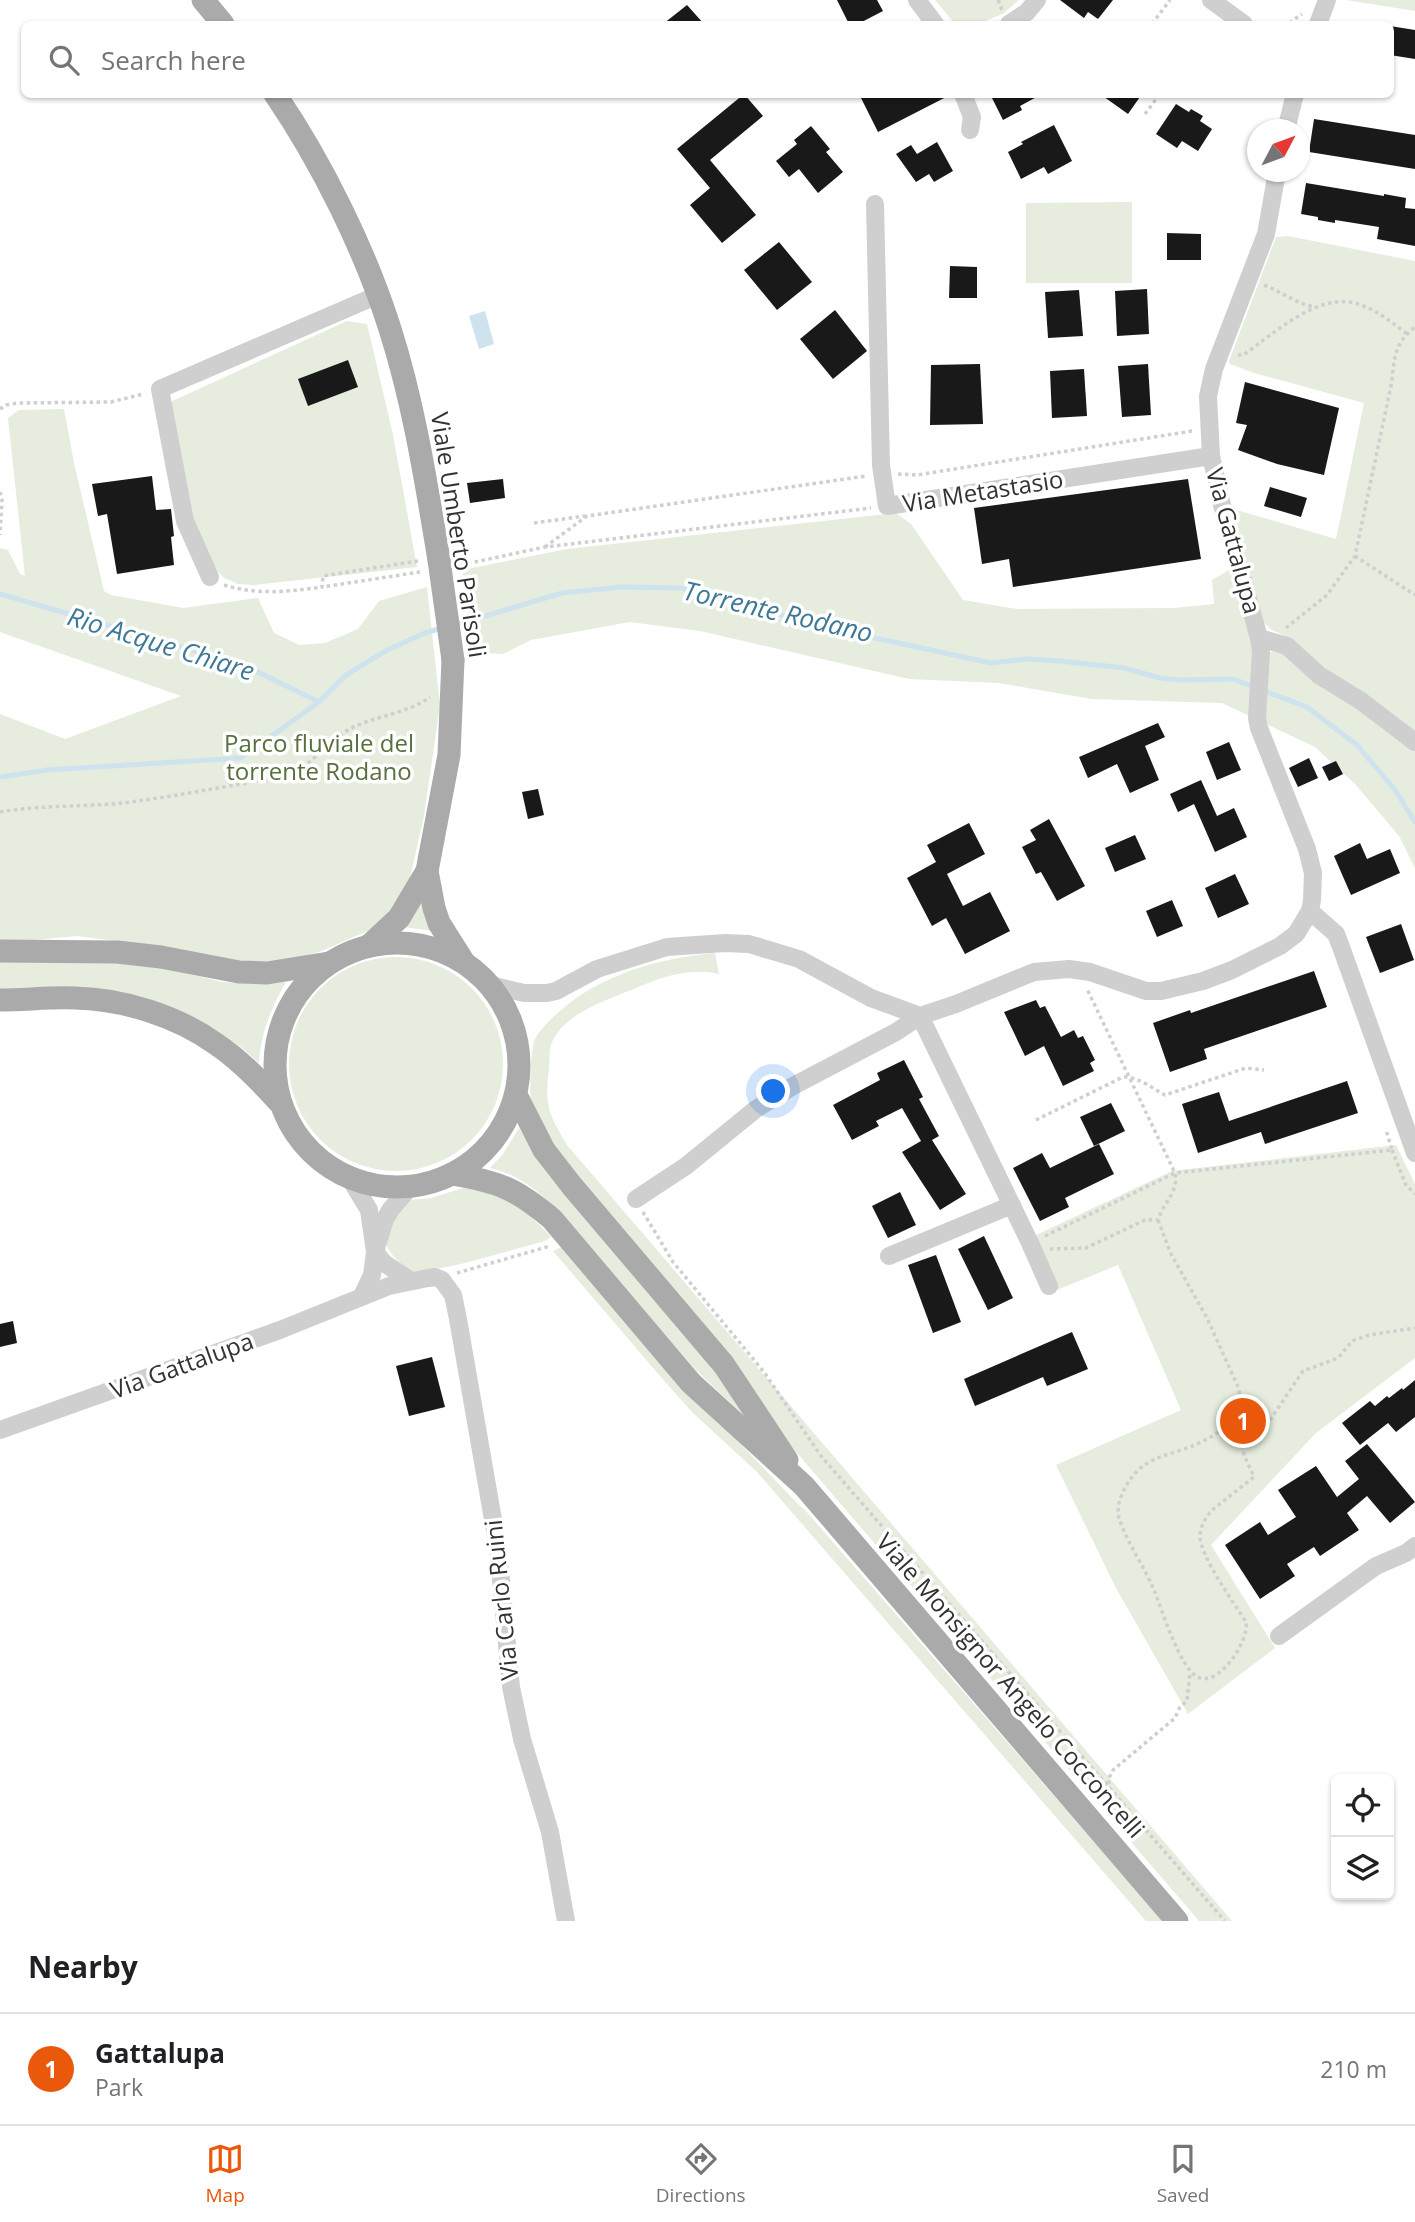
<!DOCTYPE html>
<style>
:root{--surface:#fff;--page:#f6f6f6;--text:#202124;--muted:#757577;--line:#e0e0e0;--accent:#ea580c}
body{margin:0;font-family:"Open Sans",sans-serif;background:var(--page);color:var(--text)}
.controls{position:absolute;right:21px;bottom:21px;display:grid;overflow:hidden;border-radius:10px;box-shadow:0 2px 5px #0004}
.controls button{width:63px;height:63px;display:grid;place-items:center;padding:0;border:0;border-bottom:2px solid var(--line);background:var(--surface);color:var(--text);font:35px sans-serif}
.compass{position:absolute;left:1247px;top:119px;width:63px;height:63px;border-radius:50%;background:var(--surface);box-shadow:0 2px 5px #0004;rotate:49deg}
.you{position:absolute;left:774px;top:1092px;width:24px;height:24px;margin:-18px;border:5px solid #fff;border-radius:50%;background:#1a73e8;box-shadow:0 0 0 10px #1a73e833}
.badge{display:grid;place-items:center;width:46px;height:46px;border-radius:50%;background:var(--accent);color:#fff;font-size:23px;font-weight:700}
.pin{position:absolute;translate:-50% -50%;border:4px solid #fff;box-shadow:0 2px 7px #0006}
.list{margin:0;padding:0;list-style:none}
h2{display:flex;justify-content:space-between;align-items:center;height:91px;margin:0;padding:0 28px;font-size:30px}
h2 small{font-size:23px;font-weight:400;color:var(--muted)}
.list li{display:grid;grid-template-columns:46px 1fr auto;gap:21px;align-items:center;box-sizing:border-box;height:112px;padding:0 28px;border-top:2px solid var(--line)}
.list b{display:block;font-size:26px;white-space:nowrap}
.list p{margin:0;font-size:23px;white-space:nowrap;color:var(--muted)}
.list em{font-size:23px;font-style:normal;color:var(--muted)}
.icon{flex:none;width:38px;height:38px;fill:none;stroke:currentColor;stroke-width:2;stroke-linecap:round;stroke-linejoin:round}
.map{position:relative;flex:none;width:1415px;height:1921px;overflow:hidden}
.search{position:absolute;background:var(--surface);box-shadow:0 2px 5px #0004;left:21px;right:21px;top:21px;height:77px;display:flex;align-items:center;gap:18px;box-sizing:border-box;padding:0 24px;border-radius:10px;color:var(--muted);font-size:26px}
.sheet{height:203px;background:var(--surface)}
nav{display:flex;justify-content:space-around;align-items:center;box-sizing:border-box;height:98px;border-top:2px solid var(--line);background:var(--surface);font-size:19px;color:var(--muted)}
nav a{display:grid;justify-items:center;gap:4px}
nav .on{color:var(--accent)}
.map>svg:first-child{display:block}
</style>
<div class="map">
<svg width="1415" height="1921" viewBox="0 0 1415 1921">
<rect width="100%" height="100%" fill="#fff"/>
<g fill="#e6ecde">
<path d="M935,0H1019L1004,13L979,24H955Z"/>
<path d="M1346,0H1415V11Z"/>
<path d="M1132,202V283H1026V203Z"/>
<path d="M1288,236L1415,261V868L1399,836L1355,784L1315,747L1222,703L1092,699L999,683L909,679L700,631L630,622L531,640L503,654L470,652L467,599L462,570L567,549L896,513L911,524L963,600L1017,609L1174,608L1214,604L1212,580L1229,570L1246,579L1269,652L1281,653L1301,669L1306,654L1292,639L1272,630L1263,622L1233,509L1336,539L1364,403L1254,373L1230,364L1229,361L1276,237Z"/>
<path d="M347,321L367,324L393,435L417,567L254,585L238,584L224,578L216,569L193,520L168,403Z"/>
<path d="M64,409L74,463L104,591L111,595L183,608L258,598L274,633L299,645L325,643L358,629L379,601L427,587L440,705L424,816L410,878L396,908L372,929L319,952L286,961L231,963L180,949L77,936L0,943V714L65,739L181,696L0,632V548L8,550L20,574L25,576L8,418L19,410Z"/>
<path d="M421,902L432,931L404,927Z"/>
<path d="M715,953L719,974C688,967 659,978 631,990C604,1001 558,1016 550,1048C549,1055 550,1063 549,1069C544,1106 549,1114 567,1145L1232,1921H1199L791,1446L543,1134C539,1126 534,1117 532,1109C529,1098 530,1049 535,1039C541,1028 551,1019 560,1011C602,974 660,958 715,953Z"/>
<circle cx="396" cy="1064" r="107"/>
<path d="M0,959L90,960L169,969L222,982L251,984L286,982C271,1008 261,1032 259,1063L242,1048L205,1024L0,990Z"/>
<path d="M519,1128L552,1179L712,1365L745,1417L697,1371L546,1199C529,1184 512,1173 490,1168L503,1154Z"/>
<path d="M1396,1145L1415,1184V1358L1316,1433L1211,1545L1275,1648L1188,1714L1116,1588L1056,1465L1181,1410L1118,1265L1057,1290L1032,1237L1172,1171Z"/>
<path d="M463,1188C501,1191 526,1209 551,1237L545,1241L465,1263L414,1274C375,1245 379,1235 409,1200L431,1198Z"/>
<path d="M566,1245L679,1380L799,1505L805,1510L1163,1921H1146L757,1472L692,1412L666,1383L553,1251Z"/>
</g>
<path fill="#cee3ee" d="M485,311L494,344L479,349L469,316Z"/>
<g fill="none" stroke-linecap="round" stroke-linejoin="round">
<g stroke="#cee3ee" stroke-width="5">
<path d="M0,594L185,648L258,672L319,702"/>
<path d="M455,625L562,593L622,587L682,588L838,630L991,663L1026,659L1060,661L1124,668L1160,678L1181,680L1233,679L1307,707L1357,745L1395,790L1415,822"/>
<path d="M0,777L47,770L241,758L319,702L346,675L389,649L425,633L442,628"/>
</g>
</g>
<g fill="#191919">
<path d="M837,0H877L883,11L858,24H849Z"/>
<path d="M1060,0H1113L1098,19L1088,12L1084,18Z"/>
<path d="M687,5L704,24H663Z"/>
<path d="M1390,26L1415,30V59L1390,55Z"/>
<path d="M744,94L763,116L710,160L756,215L722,243L690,205L710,188L677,149Z"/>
<path d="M859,94H952L878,132Z"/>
<path d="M990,94H1042L1020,106L1022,110L1003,120Z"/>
<path d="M1100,94H1142L1128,114Z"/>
<path d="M1176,104L1189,112L1191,109L1203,116L1200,121L1212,129L1198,151L1182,141L1177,148L1156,134Z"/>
<path d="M1314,119L1415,135V169L1309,152Z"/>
<path d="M1054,125L1072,161L1048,174L1044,167L1021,179L1008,152L1023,144L1021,142Z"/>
<path d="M811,126L830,149L826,152L843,172L818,193L799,169L789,177L776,161L797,144L794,140Z"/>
<path d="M937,142L953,171L934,182L929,174L916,182L896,154L911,145L917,154Z"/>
<path d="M1306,183L1384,196V194L1406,198L1405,208L1415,209V246L1377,239L1379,227L1335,220V223L1318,220V217L1301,214Z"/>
<path d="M1167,233L1201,234V260H1167Z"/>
<path d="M779,242L812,282L777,310L744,270Z"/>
<path d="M950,266L977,267V298H949Z"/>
<path d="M1147,289L1149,334L1117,336L1115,291Z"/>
<path d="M1079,290L1083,336L1048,338L1045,292Z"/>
<path d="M835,310L867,351L833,379L800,339Z"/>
<path d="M348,360L358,387L308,406L298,379Z"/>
<path d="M980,364L983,424L930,425L931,365Z"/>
<path d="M1148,364L1151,415L1122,417L1118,366Z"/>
<path d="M1084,369L1087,416L1052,418L1050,371Z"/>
<path d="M1245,382L1339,408L1324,475L1277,464L1238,450L1247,425L1236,423Z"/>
<path d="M152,476L156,510L171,509L174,536L171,537L174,565L117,574L107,514L98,516L92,484Z"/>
<path d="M503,479L505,498L470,503L467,483Z"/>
<path d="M1188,479L1201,559L1013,587L1009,559L982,564L974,508Z"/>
<path d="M1270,487L1307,498L1301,517L1264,506Z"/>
<path d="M1158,723L1165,737L1145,746L1159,780L1130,793L1117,764L1088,778L1079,757Z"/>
<path d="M1229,742L1241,770L1217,780L1206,752Z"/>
<path d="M1309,758L1318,778L1298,787L1289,768Z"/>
<path d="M1336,761L1343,774L1329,781L1322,767Z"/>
<path d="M1201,780L1217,816L1234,808L1247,837L1215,852L1194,804L1178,812L1170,794Z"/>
<path d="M538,789L544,815L528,819L522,792Z"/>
<path d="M1049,819L1085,886L1057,901L1041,872L1036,874L1022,847L1036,840L1030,830Z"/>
<path d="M969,823L985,854L947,874L963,906L990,892L1010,931L965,954L946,918L932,926L907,878L936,862L927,845Z"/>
<path d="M1135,835L1146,859L1115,872L1105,848Z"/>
<path d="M1360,843L1367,859L1390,849L1400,873L1351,895L1334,856Z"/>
<path d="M1235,874L1249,904L1218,918L1205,888Z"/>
<path d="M1172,900L1183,926L1157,937L1146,911Z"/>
<path d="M1401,924L1414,960L1380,973L1366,937Z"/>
<path d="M1314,971L1327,1007L1204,1049L1207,1059L1170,1072L1153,1023L1190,1010L1191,1013Z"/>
<path d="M1036,1000L1040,1008L1045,1006L1061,1037L1074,1030L1078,1038L1083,1036L1095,1060L1090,1063L1094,1071L1063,1086L1044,1046L1025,1056L1004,1012Z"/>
<path d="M904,1060L923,1097L919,1099L939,1136L932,1140L966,1194L940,1210L902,1152L921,1141L902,1108L876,1121L879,1126L852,1140L833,1105L880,1080L877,1073Z"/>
<path d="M1347,1081L1358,1113L1265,1144L1261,1132L1198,1153L1182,1104L1219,1092L1229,1121Z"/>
<path d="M1111,1103L1125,1131L1094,1146L1080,1117Z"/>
<path d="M1099,1144L1114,1174L1065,1198L1069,1207L1040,1221L1013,1168L1042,1153L1050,1168Z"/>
<path d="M900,1192L916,1225L888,1238L872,1206Z"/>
<path d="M984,1236L1013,1298L988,1310L958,1249Z"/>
<path d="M936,1255L961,1322L933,1333L908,1265Z"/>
<path d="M13,1321L17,1343L0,1347V1324Z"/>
<path d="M1072,1332L1088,1369L1047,1386L1043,1377L975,1406L964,1379Z"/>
<path d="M432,1357L445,1407L409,1416L396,1366Z"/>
<path d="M1415,1380V1417L1396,1432L1388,1423L1360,1445L1342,1423L1370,1401L1375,1406L1387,1396L1389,1398L1402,1388L1403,1390Z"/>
<path d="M1367,1444L1415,1502L1390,1523L1367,1496L1347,1513L1359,1530L1320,1556L1314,1547L1287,1564L1295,1576L1260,1599L1225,1545L1260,1522L1268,1535L1296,1517L1278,1490L1316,1466L1337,1497L1359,1479L1345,1461Z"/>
</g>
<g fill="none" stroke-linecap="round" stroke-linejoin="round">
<g stroke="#cfcfcf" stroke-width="3.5" stroke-dasharray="3.5 3.5" stroke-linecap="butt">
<path d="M998,0L1002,10"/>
<path d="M1152,24L1170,0"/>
<path d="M1291,24L1292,21L1302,14"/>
<path d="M1145,114L1160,94"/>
<path d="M1264,285C1282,292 1295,303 1314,307"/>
<path d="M1238,355H1243C1274,334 1320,289 1361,305C1378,311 1393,323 1407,334"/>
<path d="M0,409L6,405L18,403L111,402L143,394"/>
<path d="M898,474L917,475L1192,431"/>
<path d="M0,492L2,500L0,535"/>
<path d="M534,523L585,516"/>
<path d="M545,547L587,516L866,476"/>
<path d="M1355,556L1415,595"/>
<path d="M418,561L323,576L322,587L420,572"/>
<path d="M461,565L545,547L871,508"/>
<path d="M224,585C257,595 288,592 322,587"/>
<path d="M1286,628L1327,595L1355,556L1392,381C1394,357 1395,343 1415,327"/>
<path d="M0,812C40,805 82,807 123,803C179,796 235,784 292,776C312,763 327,742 348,730C373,716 407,714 430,697"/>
<path d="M1036,1120L1123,1077C1137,1076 1152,1088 1165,1095L1246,1068L1264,1070"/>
<path d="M1392,1150L1406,1185L1415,1194"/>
<path d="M643,1212L673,1262L764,1372L821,1456L1225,1921"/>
<path d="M1158,1220L1171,1254L1207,1318L1239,1389L1243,1440"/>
<path d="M1045,1236L1175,1173L1392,1150L1386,1130"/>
<path d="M1050,1249L1086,1248L1145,1220H1158C1163,1203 1179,1192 1175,1173L1087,989"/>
<path d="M457,1273L550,1246"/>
<path d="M1240,1414C1228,1425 1216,1435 1201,1442C1169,1458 1141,1453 1123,1492C1119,1500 1117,1509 1119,1518C1127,1543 1144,1566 1154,1590C1162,1610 1179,1665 1196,1676C1217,1691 1250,1640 1246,1622C1234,1603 1199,1555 1200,1535C1201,1525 1206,1517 1212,1510L1254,1477L1244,1455L1243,1440L1268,1423L1303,1371L1333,1360L1339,1357L1352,1341L1369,1335L1415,1328"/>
<path d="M1109,1784L1108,1780L1113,1770L1175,1718L1180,1707L1187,1701L1190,1673"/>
</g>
<g stroke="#cfcfcf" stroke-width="18">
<path d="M917,0L935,24"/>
<path d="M1211,0L1244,24"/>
<path d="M1009,24L1027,12L1037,0"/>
<path d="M1318,24L1327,0"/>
<path d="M963,94L972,117L970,130"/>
<path d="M1286,130L1295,94"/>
<path d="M875,204L881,465L887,506L1211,456"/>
<path d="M210,577L185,521L160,389L378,295"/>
<path d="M1259,638L1287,646L1319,675L1361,701L1415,742"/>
<path d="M1310,911L1336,934L1341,947L1415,1153"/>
<path d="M490,985L524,993H547L556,991L597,969L667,947L725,943L749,944L799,959L871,998L920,1016L956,1004L1034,972L1069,969L1090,972L1146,991H1161L1203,981L1232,970L1280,946L1296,934L1310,911L1312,900L1313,873L1307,849L1259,728L1257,718L1261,652L1259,638L1222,505L1211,456L1208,396L1214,369L1266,234L1277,172"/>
<path d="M349,1177L369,1210L375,1252L384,1263L411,1281"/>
<path d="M636,1199L686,1166L756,1109L793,1086L896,1032L920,1016L1030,1243L1049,1286"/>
<path d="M889,1256L1012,1205"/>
<path d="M362,1296L372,1275L375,1252L385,1219L391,1209L410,1187"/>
<path d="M0,1430L280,1330L389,1286L428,1278L435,1277L442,1280L453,1295L458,1319L498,1548L511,1687L522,1739L550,1832L566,1921"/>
<path d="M1279,1636L1376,1566L1406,1553L1415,1546"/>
</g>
<g stroke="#aaa" stroke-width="23">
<path d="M203,0L223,24"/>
<path d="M275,94C322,163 365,250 390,329C414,404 426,482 439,560"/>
<path d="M427,871L434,908L439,923L463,961"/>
<circle cx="397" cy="1065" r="122"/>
<path d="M371,944L399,918L427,871L449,755L453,660"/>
<path d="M0,951L117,952L161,957L239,972L267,973L329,963"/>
<path d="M0,1000C25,1000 50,997 75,998C123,999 177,1016 216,1044C240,1060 260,1081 279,1102"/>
<path d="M516,1095L544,1150L572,1186L724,1365L787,1460"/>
<path d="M452,1174C499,1182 515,1188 552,1219L691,1383L804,1486L1177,1921"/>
</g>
<path stroke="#aaa" stroke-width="23" d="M439,560L453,660"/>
</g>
<g text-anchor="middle" stroke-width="7" stroke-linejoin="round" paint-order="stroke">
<g font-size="24" fill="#323232" stroke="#fff">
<text transform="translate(983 492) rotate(-9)" y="8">Via Metastasio</text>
<text transform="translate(458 535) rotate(81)" y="8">Viale Umberto Parisoli</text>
<text transform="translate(1233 541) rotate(75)" y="8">Via Gattalupa</text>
<text transform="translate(182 1366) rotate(-20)" y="8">Via Gattalupa</text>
<text transform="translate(502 1600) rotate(-96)" y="8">Via Carlo Ruini</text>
<text transform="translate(1010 1686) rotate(49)" y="8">Viale Monsignor Angelo Cocconcelli</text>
</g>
<g font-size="24" fill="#57703e" stroke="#fff">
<text x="319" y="752">Parco fluviale del<tspan x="319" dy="28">torrente Rodano</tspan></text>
</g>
<g font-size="26" font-style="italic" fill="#3e7897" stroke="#fff">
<text transform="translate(778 612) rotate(13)" y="9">Torrente Rodano</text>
<text transform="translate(161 644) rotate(17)" y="9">Rio Acque Chiare</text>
</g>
</g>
</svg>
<div class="controls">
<button><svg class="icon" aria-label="locate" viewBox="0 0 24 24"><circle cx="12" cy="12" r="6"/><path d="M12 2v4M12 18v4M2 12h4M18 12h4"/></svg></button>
<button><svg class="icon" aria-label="layers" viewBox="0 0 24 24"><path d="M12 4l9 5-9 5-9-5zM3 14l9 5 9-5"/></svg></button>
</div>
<svg class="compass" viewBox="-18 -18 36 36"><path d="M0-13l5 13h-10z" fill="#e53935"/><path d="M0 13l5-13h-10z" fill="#757577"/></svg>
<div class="you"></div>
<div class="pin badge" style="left:1243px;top:1421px">1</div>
<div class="search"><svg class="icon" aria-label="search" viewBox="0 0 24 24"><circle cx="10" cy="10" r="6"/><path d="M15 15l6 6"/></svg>Search here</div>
</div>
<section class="sheet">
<h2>Nearby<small></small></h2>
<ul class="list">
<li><span class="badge">1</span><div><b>Gattalupa</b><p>Park</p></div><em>210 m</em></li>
</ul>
</section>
<nav>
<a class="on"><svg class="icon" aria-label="map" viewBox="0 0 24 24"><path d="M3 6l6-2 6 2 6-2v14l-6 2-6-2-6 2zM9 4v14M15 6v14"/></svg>Map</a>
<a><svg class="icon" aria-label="directions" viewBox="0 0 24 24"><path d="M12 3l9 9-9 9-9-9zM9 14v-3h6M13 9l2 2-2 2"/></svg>Directions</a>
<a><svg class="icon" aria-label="saved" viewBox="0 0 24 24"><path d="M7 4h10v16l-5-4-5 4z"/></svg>Saved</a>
</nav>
